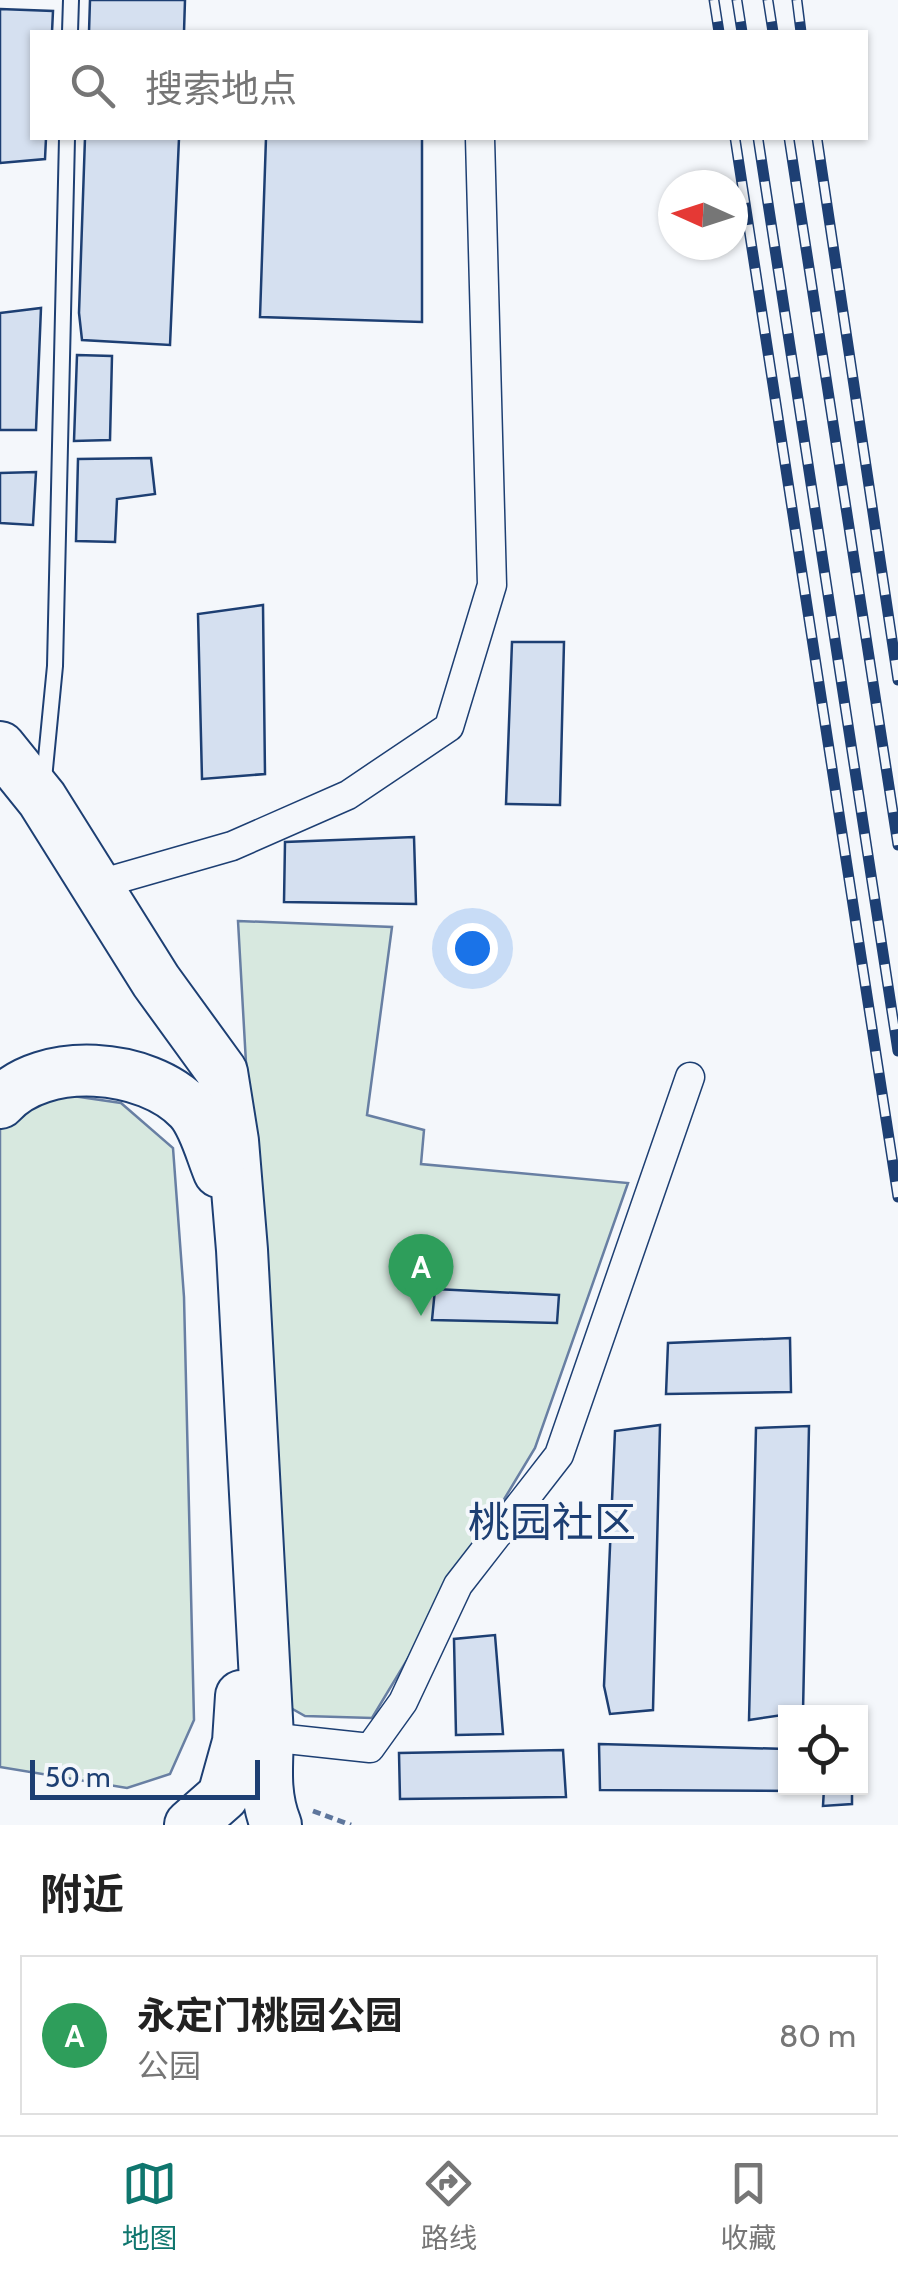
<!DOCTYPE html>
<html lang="zh">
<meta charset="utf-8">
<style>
:root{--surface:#fff;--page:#f2f2f2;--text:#222;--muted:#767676;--line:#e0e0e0;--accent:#0f766e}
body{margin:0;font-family:Cabin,"Noto Sans SC",sans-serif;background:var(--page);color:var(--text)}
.controls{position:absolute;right:30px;bottom:30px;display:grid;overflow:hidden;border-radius:0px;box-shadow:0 2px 8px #0004}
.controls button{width:90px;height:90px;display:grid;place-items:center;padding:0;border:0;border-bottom:2px solid var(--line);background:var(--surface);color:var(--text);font:50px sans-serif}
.compass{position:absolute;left:658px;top:170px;width:90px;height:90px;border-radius:50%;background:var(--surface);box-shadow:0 2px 8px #0004;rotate:273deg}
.scale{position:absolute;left:30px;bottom:25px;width:230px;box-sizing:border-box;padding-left:10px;border:5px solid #1d3f73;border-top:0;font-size:28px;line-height:35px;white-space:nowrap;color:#1d3f73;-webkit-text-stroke:8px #f4f7fb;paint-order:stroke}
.you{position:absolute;left:472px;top:948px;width:35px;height:35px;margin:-25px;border:8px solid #fff;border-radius:50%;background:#1a73e8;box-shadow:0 0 0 15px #1a73e833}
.badge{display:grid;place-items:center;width:65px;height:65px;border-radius:50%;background:var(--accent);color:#fff;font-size:32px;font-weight:700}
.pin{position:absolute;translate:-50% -82px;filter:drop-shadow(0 2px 5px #0008)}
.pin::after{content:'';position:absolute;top:52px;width:35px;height:30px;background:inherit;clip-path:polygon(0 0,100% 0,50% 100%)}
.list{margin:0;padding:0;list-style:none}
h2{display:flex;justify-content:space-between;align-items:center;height:130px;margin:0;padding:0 40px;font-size:42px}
h2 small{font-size:32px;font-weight:400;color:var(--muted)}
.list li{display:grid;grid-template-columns:65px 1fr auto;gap:30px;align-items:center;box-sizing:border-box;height:160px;margin:0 20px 20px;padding:0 20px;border:2px solid var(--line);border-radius:0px}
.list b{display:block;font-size:38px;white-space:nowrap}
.list p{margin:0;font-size:32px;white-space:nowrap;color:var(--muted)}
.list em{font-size:32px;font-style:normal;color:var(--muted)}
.icon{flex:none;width:55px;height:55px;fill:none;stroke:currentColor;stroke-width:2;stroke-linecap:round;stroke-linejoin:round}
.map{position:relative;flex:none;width:898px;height:1825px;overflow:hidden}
.search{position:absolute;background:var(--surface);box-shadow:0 2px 8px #0004;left:30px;right:30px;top:30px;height:110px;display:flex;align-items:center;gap:25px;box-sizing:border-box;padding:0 35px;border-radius:0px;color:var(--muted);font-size:38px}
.sheet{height:310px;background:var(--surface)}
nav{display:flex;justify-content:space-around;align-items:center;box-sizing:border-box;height:140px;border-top:2px solid var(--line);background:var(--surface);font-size:28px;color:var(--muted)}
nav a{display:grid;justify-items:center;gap:5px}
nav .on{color:var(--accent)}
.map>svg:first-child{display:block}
</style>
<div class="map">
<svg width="898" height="1825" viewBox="0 0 898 1825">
<rect width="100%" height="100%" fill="#f4f7fb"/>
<g fill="#d7e8df" stroke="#687fa3" stroke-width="2.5">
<path d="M238,921L392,927L367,1115L424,1130L421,1164L628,1183L535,1448L372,1718L305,1716L282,1703Z"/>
<path d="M59,1094L121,1103L173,1148L184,1297L194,1720L170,1774L127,1788L0,1767V1127Z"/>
</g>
<g fill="#d5e0f0" stroke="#1d3f73" stroke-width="2.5">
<path d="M90,0H185L184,32H89Z"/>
<path d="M0,9L53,11L52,32H32V138H46L45,159L0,163Z"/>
<path d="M85,138H179L170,345L82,340L79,313Z"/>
<path d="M266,138H422V322L260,317Z"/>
<path d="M41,308L36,430H0V313Z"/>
<path d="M77,355L112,356L110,440L74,441Z"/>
<path d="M151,458L155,494L117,499L115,542L76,541L78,459Z"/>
<path d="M36,472L33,525L0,523V473Z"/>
<path d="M263,605L265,774L202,779L198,614Z"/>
<path d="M512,642H564L560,805L506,804Z"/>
<path d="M414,837L416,904L284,902L285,842Z"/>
<path d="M435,1289L559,1295L557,1323L432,1320Z"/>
<path d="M790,1338L791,1392L666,1394L668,1343Z"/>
<path d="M660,1425L653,1710L610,1714L604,1686L615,1431Z"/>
<path d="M809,1426L803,1712L749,1720L756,1428Z"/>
<path d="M495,1635L503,1734L456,1735L454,1639Z"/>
<path d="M599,1744L786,1749V1788H804V1791L600,1790Z"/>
<path d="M563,1750L566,1797L400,1799L399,1753Z"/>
<path d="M824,1788H852V1804L823,1806Z"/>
</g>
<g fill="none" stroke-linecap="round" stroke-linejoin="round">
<g stroke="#1d3f73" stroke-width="18">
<g id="lane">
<path d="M70,32L71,0"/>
<path d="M44,779L55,666L67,138"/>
</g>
</g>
<g stroke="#1d3f73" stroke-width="31">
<g id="street">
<path d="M96,885L232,846L348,795L449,727L492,585L480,138"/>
<path d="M268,1737L370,1748L403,1702L458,1585L559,1455L690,1077"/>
</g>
</g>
<g stroke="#1d3f73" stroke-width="54">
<g id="highway">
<path d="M0,747L42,799L156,981L222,1072L233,1141L242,1250L268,1737C267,1767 264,1796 276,1825"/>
<path d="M0,1103C43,1055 147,1063 190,1109C204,1124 211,1153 219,1172"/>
<path d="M190,1825L223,1796L238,1742L241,1696"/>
</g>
</g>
<path stroke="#5e769c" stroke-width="5" stroke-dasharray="8 5" stroke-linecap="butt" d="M313,1811L351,1825"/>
<use href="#lane" stroke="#f4f7fb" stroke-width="14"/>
<use href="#street" stroke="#f4f7fb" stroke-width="28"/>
<use href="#highway" stroke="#f4f7fb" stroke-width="50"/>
<g stroke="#1d3f73" stroke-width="11">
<g id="rail">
<path d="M714,0L719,32"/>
<path d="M737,0L742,32"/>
<path d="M768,0L773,32"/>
<path d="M797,0L801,32"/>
<path d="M735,138L898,1197"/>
<path d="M758,138L898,1051"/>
<path d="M789,138L898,845"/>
<path d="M817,138L898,680"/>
</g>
</g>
<use href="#rail" stroke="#f4f7fb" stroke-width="8" stroke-dasharray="22" stroke-linecap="butt"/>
</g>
<g text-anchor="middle" stroke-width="8" stroke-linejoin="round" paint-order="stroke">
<g font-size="42" fill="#1d3f73" stroke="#f4f7fb">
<text x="552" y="1537">桃园社区</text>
</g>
</g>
</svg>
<div class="controls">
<button><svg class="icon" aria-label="locate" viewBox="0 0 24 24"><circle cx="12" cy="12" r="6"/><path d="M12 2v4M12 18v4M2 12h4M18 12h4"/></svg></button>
</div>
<svg class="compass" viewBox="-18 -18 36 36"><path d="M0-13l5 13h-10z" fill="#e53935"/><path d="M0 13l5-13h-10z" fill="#767676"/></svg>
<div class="scale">50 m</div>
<div class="you"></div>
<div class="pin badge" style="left:421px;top:1316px;background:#2e9e5b">A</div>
<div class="search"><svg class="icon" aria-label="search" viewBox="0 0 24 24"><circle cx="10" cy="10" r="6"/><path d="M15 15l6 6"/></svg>搜索地点</div>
</div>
<section class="sheet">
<h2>附近<small></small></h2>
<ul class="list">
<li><span class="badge" style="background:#2e9e5b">A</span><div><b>永定门桃园公园</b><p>公园</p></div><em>80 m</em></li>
</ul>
</section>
<nav>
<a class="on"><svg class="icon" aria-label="map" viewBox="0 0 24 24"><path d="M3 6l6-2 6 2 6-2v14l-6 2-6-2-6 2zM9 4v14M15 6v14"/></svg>地图</a>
<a><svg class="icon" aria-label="directions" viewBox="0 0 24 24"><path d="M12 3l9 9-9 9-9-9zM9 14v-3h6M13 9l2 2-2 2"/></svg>路线</a>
<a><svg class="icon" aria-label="saved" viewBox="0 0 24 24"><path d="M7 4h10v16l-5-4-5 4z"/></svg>收藏</a>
</nav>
